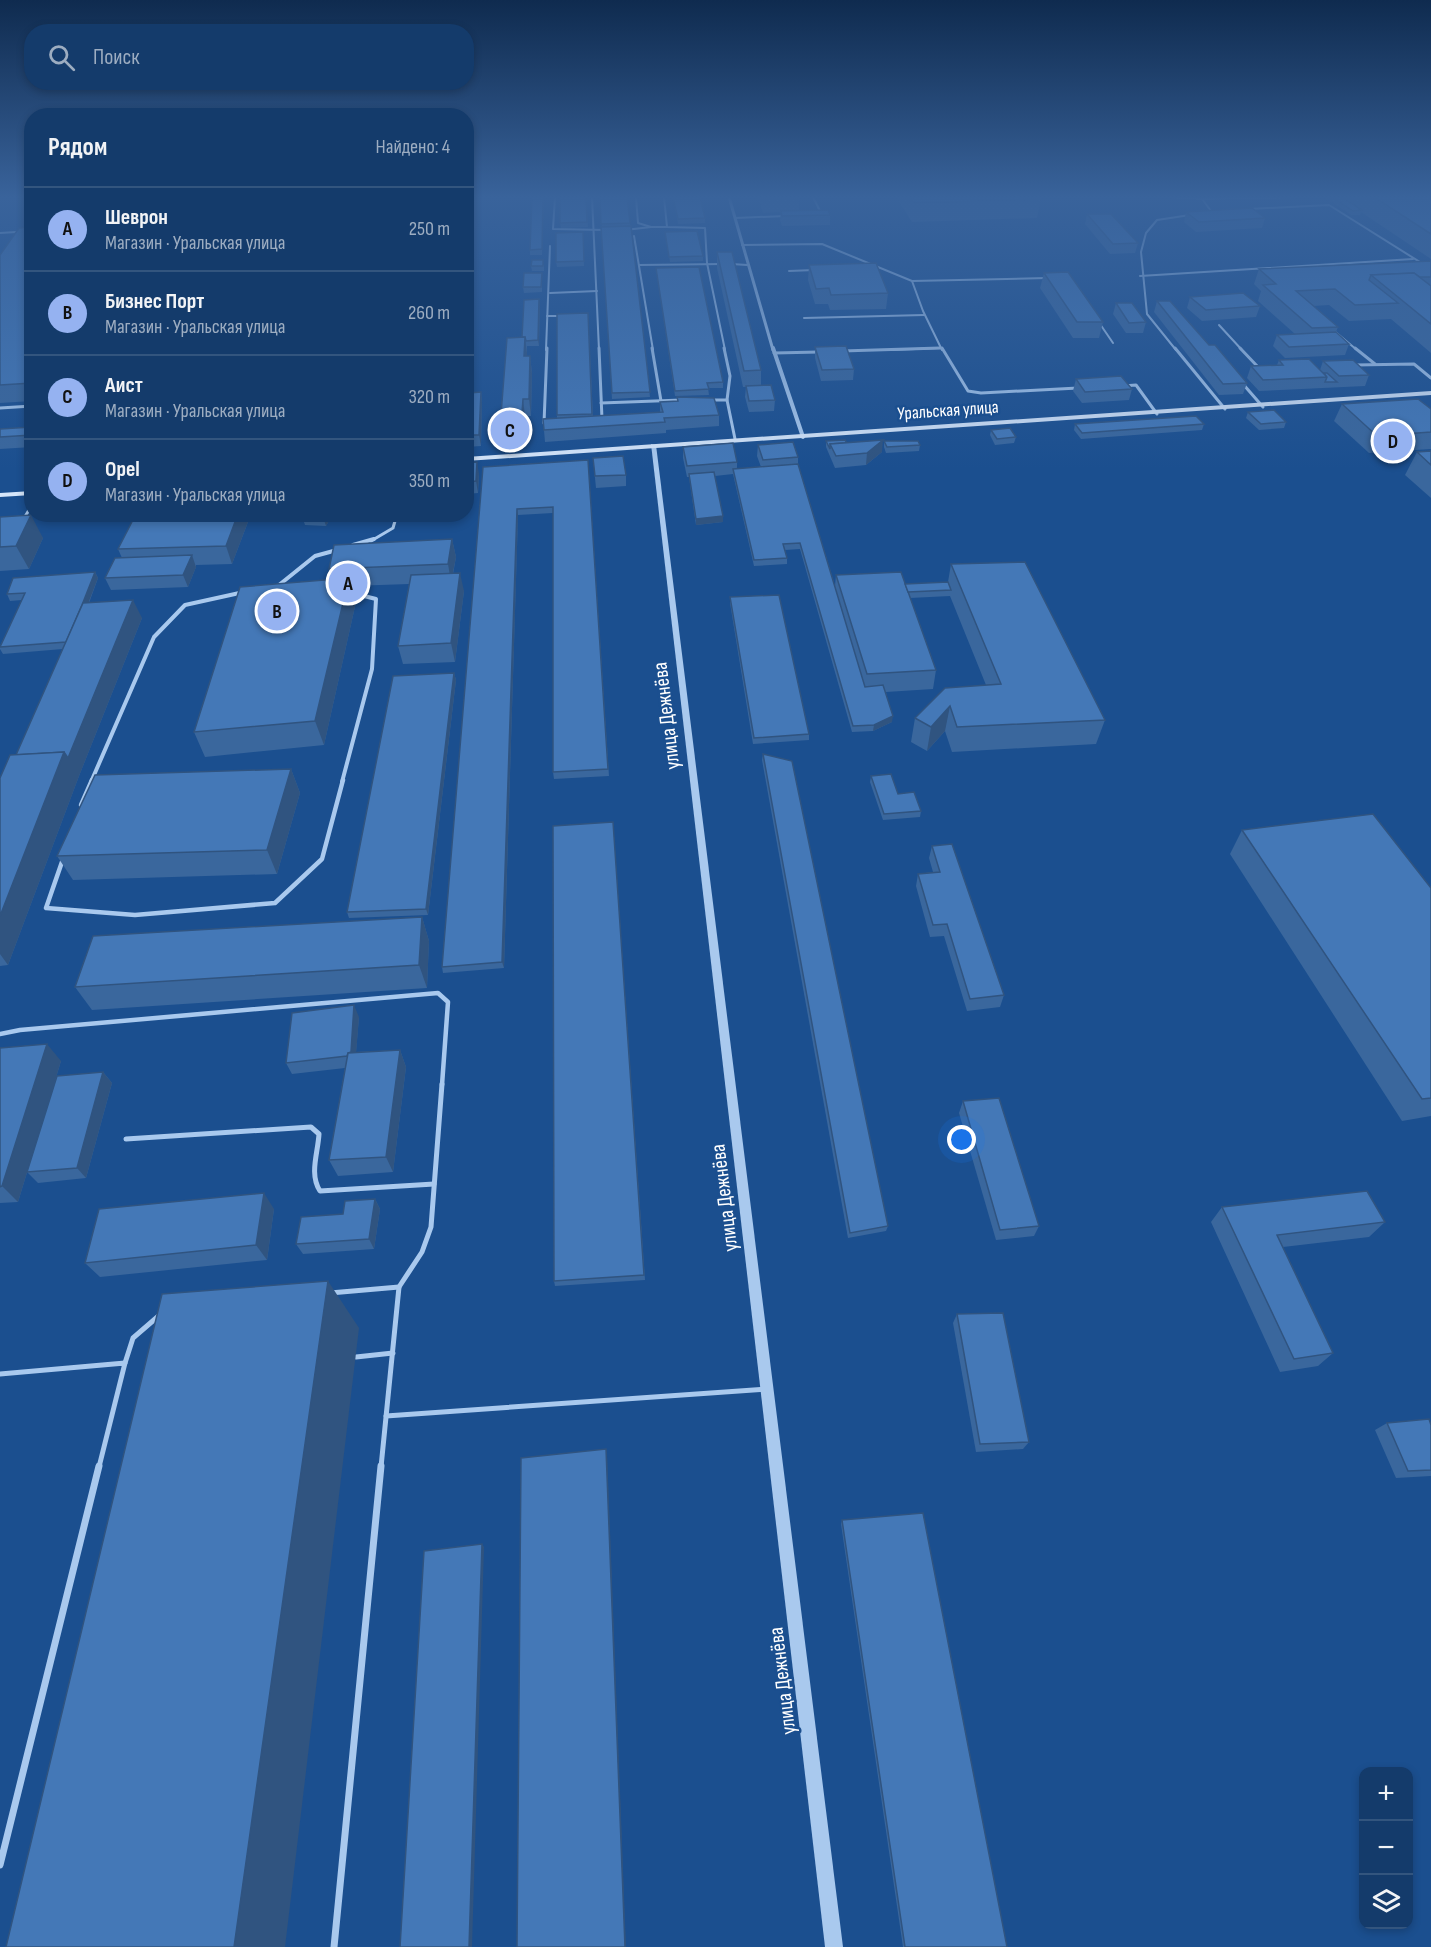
<!DOCTYPE html>
<html lang="ru">
<meta charset="utf-8">
<style>
:root{--surface:#143b6b;--page:#1d4271;--text:#f1f3f6;--muted:#9dadc1;--line:#33557e;--accent:#95b2f1}
body{margin:0;font-family:"Sofia Sans Condensed",sans-serif;background:var(--page);color:var(--text)}
.controls{position:absolute;right:18px;bottom:18px;display:grid;overflow:hidden;border-radius:12px;box-shadow:0 3px 9px #0003}
.controls button{width:54px;height:54px;display:grid;place-items:center;padding:0;border:0;border-bottom:2px solid var(--line);background:var(--surface);color:var(--text);font:30px sans-serif}
.you{position:absolute;left:962px;top:1140px;width:21px;height:21px;margin:-15px;border:4px solid #fff;border-radius:50%;background:#1a73e8;box-shadow:0 0 0 9px #1a73e833}
.badge{display:grid;place-items:center;width:39px;height:39px;border-radius:50%;background:var(--accent);color:#111;font-size:20px;font-weight:700}
.pin{position:absolute;translate:-50% -50%;border:3px solid #fff;box-shadow:0 2px 6px #0006}
.list{margin:0;padding:0;list-style:none}
h2{display:flex;justify-content:space-between;align-items:center;height:78px;margin:0;padding:0 24px;font-size:26px}
h2 small{font-size:20px;font-weight:400;color:var(--muted)}
.list li{display:grid;grid-template-columns:39px 1fr auto;gap:18px;align-items:center;box-sizing:border-box;height:84px;padding:0 24px;border-top:2px solid var(--line)}
.list b{display:block;font-size:22px;white-space:nowrap}
.list p{margin:0;font-size:20px;white-space:nowrap;color:var(--muted)}
.list em{font-size:20px;font-style:normal;color:var(--muted)}
.icon{flex:none;width:33px;height:33px;fill:none;stroke:currentColor;stroke-width:2;stroke-linecap:round;stroke-linejoin:round}
.map{position:relative;flex:none;width:1431px;height:1947px;overflow:hidden}
.search{position:absolute;background:var(--surface);box-shadow:0 3px 9px #0003;left:24px;top:24px;width:450px;height:66px;display:flex;align-items:center;gap:15px;box-sizing:border-box;padding:0 21px;border-radius:24px;color:var(--muted);font-size:22px}
.panel{position:absolute;background:var(--surface);box-shadow:0 3px 9px #0003;left:24px;top:108px;width:450px;height:414px;border-radius:24px}
.map>svg:first-child{display:block}
</style>
<div class="map">
<svg width="1431" height="1947" viewBox="0 0 1431 1947">
<rect width="100%" height="100%" fill="#1b4f8f"/>
<g fill="none" stroke-linecap="round" stroke-linejoin="round">
<g stroke="#a9c9ee" stroke-width="2">
<path d="M555,197L553,229L605,230"/>
<path d="M592,197L599,350"/>
<path d="M636,197L638,223L651,227H667"/>
<path d="M664,197L667,227L705,228L707,263L725,350"/>
<path d="M813,197L821,213"/>
<path d="M1171,197L1202,199L1211,211H1216"/>
<path d="M1202,199L1297,197"/>
<path d="M1248,209L1329,205L1431,269"/>
<path d="M735,218L786,216"/>
<path d="M625,230L651,227"/>
<path d="M0,233L32,231"/>
<path d="M634,236L653,350"/>
<path d="M742,245L822,244L912,281L923,311L942,350"/>
<path d="M732,264L747,265"/>
<path d="M639,265L723,264"/>
<path d="M789,271L814,270"/>
<path d="M1140,276L1413,259"/>
<path d="M912,281L1047,278"/>
<path d="M550,293L597,291"/>
<path d="M547,316H562"/>
<path d="M804,318L924,315"/>
<path d="M1098,321L1113,343"/>
<path d="M1219,325L1242,350"/>
<path d="M1333,330L1357,350"/>
<path d="M546,350L550,246"/>
<path d="M891,350L940,348"/>
<path d="M1176,350L1147,314L1141,252L1146,233L1157,220L1190,215"/>
</g>
<g stroke="#a9c9ee" stroke-width="3">
<path d="M599,348L602,419"/>
<path d="M652,348L661,401"/>
<path d="M724,348L730,376L727,400L735,439"/>
<path d="M942,348L968,391L981,393L1078,388"/>
<path d="M1175,348L1225,409"/>
<path d="M1240,348L1258,367H1263"/>
<path d="M1355,348L1375,364"/>
<path d="M842,351L940,348"/>
<path d="M774,353L819,352"/>
<path d="M1355,365L1414,364L1431,378"/>
<path d="M1243,384L1263,407"/>
<path d="M1123,386L1136,385L1157,414"/>
<path d="M708,400H727"/>
<path d="M601,403L682,400"/>
<path d="M0,408L32,406"/>
<path d="M544,423L547,348"/>
<path d="M23,520L32,505"/>
<path d="M371,541L393,528L397,514"/>
</g>
<g stroke="#a9c9ee" stroke-width="4">
<path d="M353,545L374,539"/>
<path d="M279,585L315,556L337,550"/>
<path d="M91,782L154,637L185,605L244,592"/>
<path d="M342,782L372,669L376,599L348,592"/>
</g>
<g stroke="#a9c9ee" stroke-width="4.5">
<path d="M81,805L92,780"/>
<path d="M63,859L46,908L135,915L275,903L322,859L343,780"/>
<path d="M0,1034L20,1030L438,993L448,1002L442,1085"/>
</g>
<g stroke="#a9c9ee" stroke-width="5">
<path d="M126,1139L311,1127L319,1134C318,1153 309,1174 320,1191L434,1184"/>
<path d="M330,1293L399,1287"/>
<path d="M356,1357L393,1353"/>
<path d="M125,1363L133,1338L162,1313"/>
<path d="M0,1374L125,1363L99,1467"/>
<path d="M386,1416L767,1389"/>
<path d="M381,1467L399,1287L422,1252L431,1227L442,1084"/>
</g>
<g stroke="#a9c9ee" stroke-width="7">
<path d="M0,1865L99,1466"/>
<path d="M334,1947L381,1466"/>
</g>
<path stroke="#a9c9ee" stroke-width="3" d="M729,197L773,350"/>
<path stroke="#a9c9ee" stroke-width="4" d="M773,348L803,437"/>
<path fill="#a9c9ee" fill-rule="evenodd" d="M651,444L656,445L843,1947H825Z"/>
<g fill="#d6e6fa" fill-rule="evenodd">
<path d="M1431,391V395L466,461V457Z"/>
<path d="M32,491V495L0,497V493Z"/>
</g>
</g>
<g fill="#3a679d">
<path d="M544,197L542,255H530V250Z"/>
<path d="M586,197L588,227L561,228L560,223Z"/>
<path d="M600,197H627L650,397L612,399Z"/>
<path d="M673,197H700L705,218V223L678,224Z"/>
<path d="M758,197H799V210L830,215V225L782,226L780,220L781,212L763,213Z"/>
<path d="M896,197H1039L1041,199L1037,218L912,222Z"/>
<path d="M1326,197H1431V259L1361,212L1360,215H1351L1326,198Z"/>
<path d="M1186,212L1265,218L1262,228L1196,232L1184,222Z"/>
<path d="M1087,214L1138,243L1135,253L1110,254L1085,224Z"/>
<path d="M32,227V401L0,403V255Z"/>
<path d="M583,232L584,266L557,267L556,262Z"/>
<path d="M665,232L703,256V261L670,262Z"/>
<path d="M717,252L761,370V385L775,400L774,411L749,412L745,397L746,387H743L717,268Z"/>
<path d="M1431,261V353L1391,319L1349,321L1329,305L1313,306L1338,327L1336,332L1349,344L1345,355L1285,358L1273,346L1277,335L1295,334L1258,301L1261,291L1254,284L1259,269Z"/>
<path d="M544,265V271H532L531,266Z"/>
<path d="M809,265L888,293L886,309L830,310L828,304H815L808,280Z"/>
<path d="M656,268L723,382V388H708L709,395L675,396Z"/>
<path d="M542,273V292L524,293L523,287Z"/>
<path d="M1044,273L1103,322L1099,338H1073L1040,288Z"/>
<path d="M1190,297L1260,306L1256,317L1202,321L1187,308Z"/>
<path d="M1157,301L1209,345L1247,383L1243,394L1219,395L1154,312Z"/>
<path d="M1116,303L1146,322L1143,333H1126L1113,314Z"/>
<path d="M540,304L539,346H527V356H530L532,373L531,416H525L524,444H503L500,427L522,337Z"/>
<path d="M588,313L593,416L660,412V402L677,401V397L719,415V426L666,430V433L545,442L543,419H557V415Z"/>
<path d="M815,347L854,369L853,380L821,381L815,358Z"/>
<path d="M1279,360L1320,370L1323,361L1369,375L1365,386L1259,391L1247,378L1251,366L1277,365Z"/>
<path d="M1076,379L1132,389L1129,400L1082,403L1073,391Z"/>
<path d="M481,392L482,403L481,446L466,447V422H468Z"/>
<path d="M1342,404L1431,409V449L1369,453L1334,421Z"/>
<path d="M1248,412L1286,422L1284,428L1259,430L1246,418Z"/>
<path d="M1075,424H1204L1202,430L1081,439L1074,430Z"/>
<path d="M32,427V447L0,449V429Z"/>
<path d="M991,430L1016,437L1014,443L995,445L990,435Z"/>
<path d="M826,441L847,443L882,452L866,465L835,468L826,447Z"/>
<path d="M884,441L920,445L919,451L886,453L884,447Z"/>
<path d="M758,445L798,457V464L835,586L836,575L905,584L948,582L951,564L1105,720L1096,744L952,752L945,731L927,751L911,742L915,718L986,685L950,596L910,598L936,670L933,689L886,692L892,722L873,731L852,732L800,549L785,550L787,558V564L754,566L733,474L715,476L723,516V522L696,525L689,477H687L683,458V447L737,462V469L761,467L757,456Z"/>
<path d="M1431,451V498L1405,475L1417,452Z"/>
<path d="M593,458L626,475V486L596,488Z"/>
<path d="M588,460L609,776L554,779L553,772V513L518,515L504,968L443,973L442,967L483,467Z"/>
<path d="M466,463L479,474L478,493L466,494Z"/>
<path d="M136,514H251L232,564L196,565V567L188,587L111,590L105,578L122,558L118,549Z"/>
<path d="M333,514L326,526L305,525L303,519Z"/>
<path d="M365,514H386V517L366,518Z"/>
<path d="M0,517L43,538L29,569L0,571Z"/>
<path d="M452,539L456,557L453,574L464,591L455,662L403,664L398,646L409,584L351,586L356,602L324,745L205,757L194,732L332,580L329,569Z"/>
<path d="M95,572L98,578L89,603L142,618L79,776L8,965L0,966V778L16,755L63,649L3,654L0,649V646L22,600L10,601L7,594Z"/>
<path d="M730,597L809,734V740L753,744L730,603Z"/>
<path d="M454,673L456,680L428,915L349,918L347,912Z"/>
<path d="M763,754L888,1226L886,1231L848,1238L762,760Z"/>
<path d="M291,769L300,793L277,874L73,880L57,856Z"/>
<path d="M871,776L898,794L921,811L920,817L883,820L870,782Z"/>
<path d="M613,822L645,1280L555,1286L554,1281Z"/>
<path d="M1242,830L1431,888V1116L1402,1121L1230,854Z"/>
<path d="M932,846L1004,995L1000,1007L967,1011L944,936L930,937L916,886L918,874L933,872L929,858Z"/>
<path d="M422,917L429,941L427,988L92,1010L75,987Z"/>
<path d="M359,1017L356,1052L400,1050L406,1067L393,1172L338,1176L329,1160L345,1068L292,1074L286,1063Z"/>
<path d="M0,1048L61,1061L18,1202L0,1203Z"/>
<path d="M103,1072L112,1083L86,1178L38,1183L27,1172Z"/>
<path d="M963,1101L1039,1226L1034,1236L996,1240L959,1113Z"/>
<path d="M375,1199L380,1209L374,1249L303,1254L296,1244L343,1214Z"/>
<path d="M1222,1207L1385,1222L1369,1237L1283,1247L1333,1353L1318,1366L1280,1372L1211,1222Z"/>
<path d="M274,1209L267,1260L100,1277L85,1263Z"/>
<path d="M957,1314L1029,1442L1023,1449L976,1452L953,1323Z"/>
<path d="M1387,1423L1431,1425V1476L1396,1478L1375,1430Z"/>
<path d="M842,1520L1007,1947H903L841,1524Z"/>
</g>
<g fill="#305480">
<path d="M543,197H544L542,255V249Z"/>
<path d="M539,299L540,304L539,346L538,340Z"/>
<path d="M525,337L527,353V373L524,356Z"/>
<path d="M530,356L532,373L531,416L529,399Z"/>
<path d="M481,392L482,403L481,446L479,435Z"/>
<path d="M523,399L525,416L524,444L521,426Z"/>
<path d="M883,440L882,452L866,465L867,453Z"/>
<path d="M477,462L479,474L478,493L476,481Z"/>
<path d="M517,509L518,515L504,968L502,962Z"/>
<path d="M238,514H251L232,564L226,546Z"/>
<path d="M327,514H333L326,526L324,520Z"/>
<path d="M31,515L43,538L29,569L16,546Z"/>
<path d="M723,516V522L696,525V519Z"/>
<path d="M452,539L456,557L451,582L448,564Z"/>
<path d="M192,555L196,567L188,587L183,575Z"/>
<path d="M95,572L98,578L71,648L68,642Z"/>
<path d="M460,573L464,591L455,662L451,643Z"/>
<path d="M349,578L356,602L324,745L315,721Z"/>
<path d="M133,600L142,618L79,776L8,965L0,954V916L64,752Z"/>
<path d="M454,673L456,680L428,915L426,909Z"/>
<path d="M950,706L945,731L927,751L931,727Z"/>
<path d="M893,716L892,722L873,731L874,725Z"/>
<path d="M291,769L300,793L277,874L267,850Z"/>
<path d="M422,917L429,941L427,988L419,965Z"/>
<path d="M354,1005L359,1017L355,1067L350,1055Z"/>
<path d="M47,1044L61,1061L18,1202L2,1186Z"/>
<path d="M400,1050L406,1067L393,1172L386,1157Z"/>
<path d="M103,1072L112,1083L86,1178L77,1168Z"/>
<path d="M264,1193L274,1209L267,1260L256,1245Z"/>
<path d="M375,1199L380,1209L374,1249L369,1239Z"/>
<path d="M328,1281L359,1328L285,1947H234Z"/>
<path d="M606,1449L607,1452L626,1947H625Z"/>
<path d="M482,1544L484,1547L472,1947H469Z"/>
</g>
<g fill="#4478b7" stroke="#305480" stroke-width="1.5">
<path d="M532,197H543L542,249L530,250Z"/>
<path d="M560,197H586L587,222L560,223Z"/>
<path d="M600,197H627L630,223L601,224Z"/>
<path d="M673,197H700L705,218L678,219Z"/>
<path d="M910,197H1039L1041,199L914,203Z"/>
<path d="M1332,197H1342L1362,210L1353,211Z"/>
<path d="M1374,197H1431V234Z"/>
<path d="M1252,208L1265,218L1199,222L1186,212Z"/>
<path d="M828,210L830,215L782,216L781,211Z"/>
<path d="M1087,214H1111L1138,243L1113,244Z"/>
<path d="M631,226L650,392L612,393L601,227Z"/>
<path d="M32,227V383L0,385V255L19,228Z"/>
<path d="M697,231L703,256L669,257L665,232Z"/>
<path d="M583,232L584,261L556,262V233Z"/>
<path d="M717,252H732L761,370L744,371Z"/>
<path d="M532,260H543V266H531Z"/>
<path d="M1431,261V277H1420L1414,273L1371,275L1369,280L1398,303L1355,305L1335,289L1296,291L1338,327L1312,328L1263,285L1276,284L1259,269Z"/>
<path d="M876,263L888,293L831,295L829,288L816,289L809,265Z"/>
<path d="M699,267L723,382L707,383L709,389L675,391L656,268Z"/>
<path d="M1068,272L1103,322H1077L1044,273Z"/>
<path d="M524,273H542L541,287H523Z"/>
<path d="M1414,273L1431,286V324L1371,275Z"/>
<path d="M1243,293L1260,306L1206,310L1190,297Z"/>
<path d="M539,299L538,340L526,341L525,337H522L524,300Z"/>
<path d="M1157,301H1170L1209,345H1215L1247,383L1223,384Z"/>
<path d="M1116,303H1132L1146,322L1129,323Z"/>
<path d="M588,313L592,414L557,415V314Z"/>
<path d="M1336,332L1349,344L1289,347L1277,335Z"/>
<path d="M525,337L524,356H530L529,399H523L521,426L500,427L507,338Z"/>
<path d="M846,346L854,369L822,370L815,347Z"/>
<path d="M1309,359L1327,377L1263,380L1251,366L1283,365L1279,360Z"/>
<path d="M1353,360L1369,375L1339,376L1323,361Z"/>
<path d="M1324,373H1327L1337,382H1325L1327,377Z"/>
<path d="M1121,376L1132,389L1085,392L1076,379Z"/>
<path d="M771,385L775,400L749,401L746,386Z"/>
<path d="M481,392L479,435H466V422H468L469,393Z"/>
<path d="M677,397L714,398L719,415L664,418L665,422L544,430L543,419L663,412L660,402L678,401Z"/>
<path d="M1418,399L1431,409V432L1377,436L1342,404Z"/>
<path d="M1274,410L1286,422L1261,424L1248,412Z"/>
<path d="M1196,416L1204,424L1082,433L1075,424Z"/>
<path d="M32,427V435L0,437V429Z"/>
<path d="M1010,428L1016,437L997,439L991,430Z"/>
<path d="M845,440L847,443L830,444V449L826,441Z"/>
<path d="M883,440L867,453L836,456L830,444Z"/>
<path d="M884,441H918L920,445L887,447Z"/>
<path d="M793,442L798,457L763,460L758,445Z"/>
<path d="M733,443L737,462L687,466L683,447Z"/>
<path d="M1431,451V465L1417,452Z"/>
<path d="M623,456L626,475L595,476L593,458Z"/>
<path d="M588,460L608,769L553,772V507L517,509L502,962L442,967L483,467Z"/>
<path d="M477,462L476,481L466,482V463Z"/>
<path d="M798,464L865,687L883,685L893,716L874,725L853,726L800,543L783,544L787,558L754,560L733,469Z"/>
<path d="M714,472L723,516L696,519L689,474Z"/>
<path d="M136,514H238L226,546L118,549Z"/>
<path d="M305,514H327L324,520L303,519Z"/>
<path d="M31,515L16,546L0,547V517Z"/>
<path d="M452,539L448,564L329,569L334,545Z"/>
<path d="M192,555L183,575L105,578L115,558Z"/>
<path d="M1025,562L1105,720L957,727L950,706L931,727L915,718L945,688L1001,684L951,564Z"/>
<path d="M95,572L82,605L66,642L0,647L25,593L7,594L13,578Z"/>
<path d="M901,572L936,670L867,674L836,575Z"/>
<path d="M460,573L451,643L398,646L411,575Z"/>
<path d="M349,578L315,721L194,732L240,587Z"/>
<path d="M948,582L951,590L908,592L905,584Z"/>
<path d="M779,595L809,734L754,738L730,597Z"/>
<path d="M133,600L68,758L64,752L16,755L83,603Z"/>
<path d="M454,673L426,909L347,912L393,676Z"/>
<path d="M64,752L0,916V778L10,755Z"/>
<path d="M763,754L792,761L888,1226L850,1233Z"/>
<path d="M291,769L267,850L57,856L95,775Z"/>
<path d="M891,774L898,794L914,792L921,811L884,814L871,776Z"/>
<path d="M1373,814L1431,888V1098L1422,1099L1242,830Z"/>
<path d="M613,822L644,1275L554,1281L553,826Z"/>
<path d="M952,844L1004,995L970,999L947,924L933,925L918,874L940,872L932,846Z"/>
<path d="M422,917L419,965L75,987L93,936Z"/>
<path d="M354,1005L351,1052L348,1053L347,1056L286,1063L292,1013Z"/>
<path d="M47,1044L2,1186L0,1187V1048Z"/>
<path d="M400,1050L386,1157L329,1160L348,1053Z"/>
<path d="M103,1072L77,1168L27,1172L57,1076Z"/>
<path d="M999,1098L1039,1226L1000,1230L963,1101Z"/>
<path d="M1367,1191L1385,1222L1277,1235L1333,1353L1294,1359L1222,1207Z"/>
<path d="M264,1193L256,1245L85,1263L99,1209Z"/>
<path d="M375,1199L369,1239L296,1244L301,1217L343,1214L345,1201Z"/>
<path d="M328,1281L234,1947H6L162,1294Z"/>
<path d="M1003,1313L1029,1442L980,1444L957,1314Z"/>
<path d="M1429,1419L1431,1425V1470L1408,1471L1387,1423Z"/>
<path d="M606,1449L625,1947H517L521,1458Z"/>
<path d="M923,1513L1007,1947H905L842,1520Z"/>
<path d="M482,1544L469,1947H400L424,1551Z"/>
</g>
<linearGradient id="sky" x2="0" y2="1"><stop stop-color="#0f2b4f"/><stop offset="0.42" stop-color="#39639b"/><stop offset="1" stop-color="#39639b" stop-opacity="0"/></linearGradient>
<rect width="1431" height="469" fill="url(#sky)"/>
<g text-anchor="middle" stroke-width="5" stroke-linejoin="round" paint-order="stroke">
<g font-size="18" fill="#fff" stroke="#1b4f8f">
<text transform="translate(948 410) rotate(-4)" y="6">Уральская улица</text>
</g>
<g font-size="21" fill="#fff" stroke="#1b4f8f">
<text transform="translate(666 716) rotate(-97)" y="7">улица Дежнёва</text>
<text transform="translate(724 1198) rotate(-97)" y="7">улица Дежнёва</text>
<text transform="translate(782 1681) rotate(-97)" y="7">улица Дежнёва</text>
</g>
</g>
</svg>
<div class="controls">
<button>+</button>
<button>−</button>
<button><svg class="icon" aria-label="layers" viewBox="0 0 24 24"><path d="M12 4l9 5-9 5-9-5zM3 14l9 5 9-5"/></svg></button>
</div>
<div class="you"></div>
<div class="pin badge" style="left:348px;top:583px">A</div>
<div class="pin badge" style="left:277px;top:611px">B</div>
<div class="pin badge" style="left:510px;top:430px">C</div>
<div class="pin badge" style="left:1393px;top:441px">D</div>
<div class="search"><svg class="icon" aria-label="search" viewBox="0 0 24 24"><circle cx="10" cy="10" r="6"/><path d="M15 15l6 6"/></svg>Поиск</div>
<section class="panel">
<h2>Рядом<small>Найдено: 4</small></h2>
<ul class="list">
<li><span class="badge">A</span><div><b>Шеврон</b><p>Магазин · Уральская улица</p></div><em>250 m</em></li>
<li><span class="badge">B</span><div><b>Бизнес Порт</b><p>Магазин · Уральская улица</p></div><em>260 m</em></li>
<li><span class="badge">C</span><div><b>Аист</b><p>Магазин · Уральская улица</p></div><em>320 m</em></li>
<li><span class="badge">D</span><div><b>Opel</b><p>Магазин · Уральская улица</p></div><em>350 m</em></li>
</ul>
</section>
</div>
